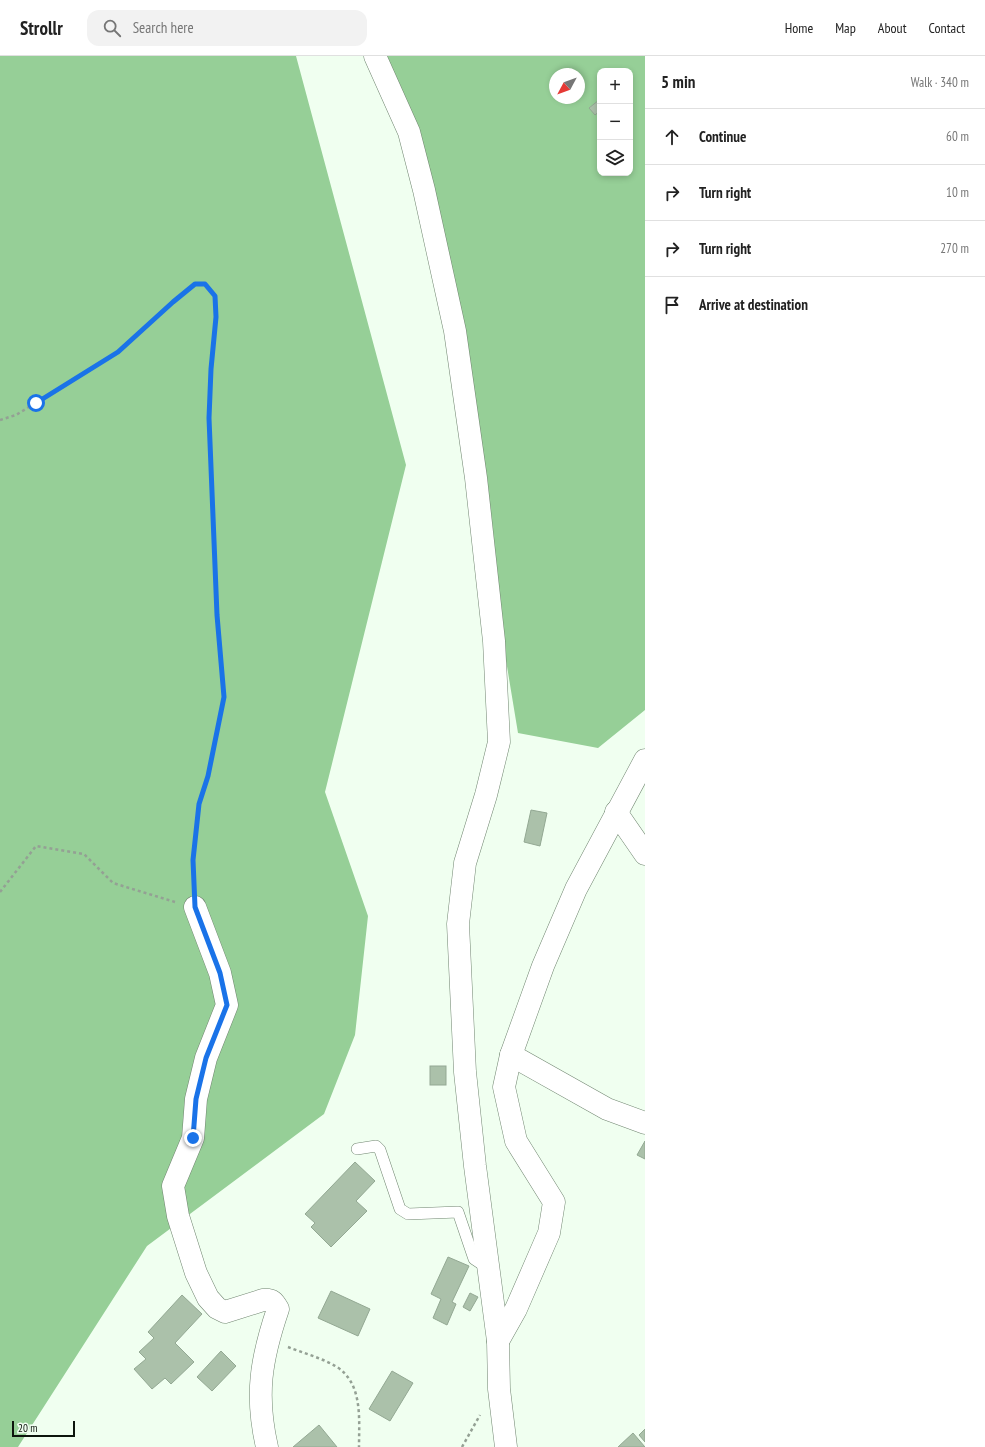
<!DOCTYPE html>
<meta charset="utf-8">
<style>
:root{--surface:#fff;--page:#f2f2f2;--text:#222;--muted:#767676;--line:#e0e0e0}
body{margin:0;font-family:"PT Sans Narrow",sans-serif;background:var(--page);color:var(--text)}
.controls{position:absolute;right:12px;top:12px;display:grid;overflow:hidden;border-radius:8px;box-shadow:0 2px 6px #0003}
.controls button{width:36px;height:36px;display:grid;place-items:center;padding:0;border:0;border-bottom:1px solid var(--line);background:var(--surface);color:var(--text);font:20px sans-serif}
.compass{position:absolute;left:549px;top:12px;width:36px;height:36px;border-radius:50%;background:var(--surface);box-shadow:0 2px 6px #0003;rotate:229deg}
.scale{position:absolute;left:12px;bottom:10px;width:63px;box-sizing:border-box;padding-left:4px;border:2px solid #0d150d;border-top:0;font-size:11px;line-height:14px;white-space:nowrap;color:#0d150d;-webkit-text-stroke:3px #f0fff0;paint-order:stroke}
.stop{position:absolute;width:12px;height:12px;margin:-9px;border:3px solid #1a73e8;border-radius:50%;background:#fff}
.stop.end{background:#1a73e8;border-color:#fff;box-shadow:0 1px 4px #0008}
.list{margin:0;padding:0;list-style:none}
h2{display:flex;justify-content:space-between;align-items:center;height:52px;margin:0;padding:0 16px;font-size:17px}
h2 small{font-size:13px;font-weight:400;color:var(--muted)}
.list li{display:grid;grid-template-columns:26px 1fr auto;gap:12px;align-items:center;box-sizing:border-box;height:56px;padding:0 16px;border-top:1px solid var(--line)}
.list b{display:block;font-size:15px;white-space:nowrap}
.list em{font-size:13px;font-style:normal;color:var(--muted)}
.icon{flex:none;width:22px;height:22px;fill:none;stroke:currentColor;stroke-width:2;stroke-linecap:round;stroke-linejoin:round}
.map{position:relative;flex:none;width:645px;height:1391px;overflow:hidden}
header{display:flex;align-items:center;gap:24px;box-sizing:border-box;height:56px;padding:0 20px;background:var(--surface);border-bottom:1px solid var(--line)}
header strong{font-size:19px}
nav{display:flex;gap:22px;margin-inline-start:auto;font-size:14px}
.search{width:280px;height:36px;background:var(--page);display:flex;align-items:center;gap:10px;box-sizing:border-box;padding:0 14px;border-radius:12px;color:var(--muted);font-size:15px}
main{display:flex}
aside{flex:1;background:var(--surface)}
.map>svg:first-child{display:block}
</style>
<header>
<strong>Strollr</strong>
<div class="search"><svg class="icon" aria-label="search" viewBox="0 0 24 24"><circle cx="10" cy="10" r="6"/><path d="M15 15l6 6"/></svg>Search here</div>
<nav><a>Home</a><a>Map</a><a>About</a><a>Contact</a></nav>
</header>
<main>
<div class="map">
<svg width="645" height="1391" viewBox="0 0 645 1391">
<rect width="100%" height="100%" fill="#f0fff0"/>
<g fill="#96cf97" fill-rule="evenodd">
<path d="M0,0H296L406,409L325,736L368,860L355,979L324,1058L147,1190L18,1391H0Z"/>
<path d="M381,0H645V654L598,692L518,677L431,150ZM600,15H630V117H600ZM555,18H579V42H555Z"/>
</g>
<g fill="#abc1aa" stroke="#93a893">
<path d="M599,44L600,55L595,59L589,52Z"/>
<path d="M531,754L547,757L540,790L524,786Z"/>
<rect x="430" y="1010" width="16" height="19"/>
<path d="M645,1085V1103L637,1099Z"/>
<path d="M355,1106L375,1125L356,1145L367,1155L331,1191L311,1171L315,1167L305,1158Z"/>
<path d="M448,1201L469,1210L452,1246L456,1248L447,1269L433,1262L441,1243L431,1238Z"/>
<path d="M331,1235L370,1253L358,1280L318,1262Z"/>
<path d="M470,1237L478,1241L470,1255L463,1251Z"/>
<path d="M182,1239L202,1258L175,1287L194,1306L171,1328L165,1322L152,1333L134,1313L146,1303L139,1296L154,1282L148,1276Z"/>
<path d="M221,1295L236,1310L212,1335L197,1321Z"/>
<path d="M392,1315L413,1327L390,1365L369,1353Z"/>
<path d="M319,1369L337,1391H293Z"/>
<path d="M645,1373V1386L639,1379Z"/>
<path d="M633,1377L645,1391H618Z"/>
</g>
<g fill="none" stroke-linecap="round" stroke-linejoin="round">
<g stroke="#718671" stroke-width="12">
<path id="service" d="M357,1093L376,1090L380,1094L400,1153L408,1158L458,1156L474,1203L489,1213"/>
</g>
<g stroke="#718671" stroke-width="23">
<g id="minor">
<path d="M616,756L645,798"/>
<path d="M195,851L220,917L227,949L206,1002L196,1043L193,1082L173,1130L178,1160L196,1217L208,1242L217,1252L225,1256L263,1244C272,1243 274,1246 278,1253C261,1303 255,1339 267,1391"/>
<path d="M511,999L607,1053L645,1067"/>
<path d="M498,1285L516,1253L549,1177L554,1146L516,1085L504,1031L511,999L543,910L576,833L645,704"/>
</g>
</g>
<g stroke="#718671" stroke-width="23">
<path id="tertiary" d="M375,0L409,76L424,134L455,275L476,422L494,585L499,686L486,739L465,807L458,868L465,1016L475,1110L498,1285L499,1333L506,1391"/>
</g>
<g stroke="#94a094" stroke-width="2.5" stroke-dasharray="3 3" stroke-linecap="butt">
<path d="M0,364L16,359L118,296L173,246L195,228H205L215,240L216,261L211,313L209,362L217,559L224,641L208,721L199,748L193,805L194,830"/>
<path d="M0,836L36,790L84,798L113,827L175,846"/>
<path d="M288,1291C303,1297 322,1302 337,1311C363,1328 359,1363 359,1391"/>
<path d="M462,1391L480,1359"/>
</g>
<use href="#service" stroke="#fff" stroke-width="11"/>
<use href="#minor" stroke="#fff" stroke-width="22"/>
<use href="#tertiary" stroke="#fff" stroke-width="22"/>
</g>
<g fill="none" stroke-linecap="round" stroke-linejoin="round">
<path stroke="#1a73e8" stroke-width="5" d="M36,347L118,296L173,246L195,228H205L215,240L216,261L211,313L209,362L217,559L224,641L208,720L199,748L193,804L195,851L220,917L227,949L206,1002L196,1043L193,1082"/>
</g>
</svg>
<div class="controls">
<button>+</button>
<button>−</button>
<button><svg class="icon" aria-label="layers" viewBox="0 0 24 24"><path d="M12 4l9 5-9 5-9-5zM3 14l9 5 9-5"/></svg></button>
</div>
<svg class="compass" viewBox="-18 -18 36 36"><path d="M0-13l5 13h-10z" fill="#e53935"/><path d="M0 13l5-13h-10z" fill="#767676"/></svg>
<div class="scale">20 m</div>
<div class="stop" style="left:36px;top:347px"></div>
<div class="stop end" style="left:193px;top:1082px"></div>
</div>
<aside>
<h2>5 min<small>Walk · 340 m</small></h2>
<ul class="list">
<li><svg class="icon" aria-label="ahead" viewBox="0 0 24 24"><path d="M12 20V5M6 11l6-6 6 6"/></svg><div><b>Continue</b></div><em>60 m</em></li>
<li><svg class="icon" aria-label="right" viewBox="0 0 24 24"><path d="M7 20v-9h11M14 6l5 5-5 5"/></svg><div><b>Turn right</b></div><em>10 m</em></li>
<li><svg class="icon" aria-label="right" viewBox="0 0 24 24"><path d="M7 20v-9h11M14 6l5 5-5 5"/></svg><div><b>Turn right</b></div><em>270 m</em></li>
<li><svg class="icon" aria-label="arrive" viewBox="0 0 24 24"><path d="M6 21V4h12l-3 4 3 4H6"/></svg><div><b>Arrive at destination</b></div></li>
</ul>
</aside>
</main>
